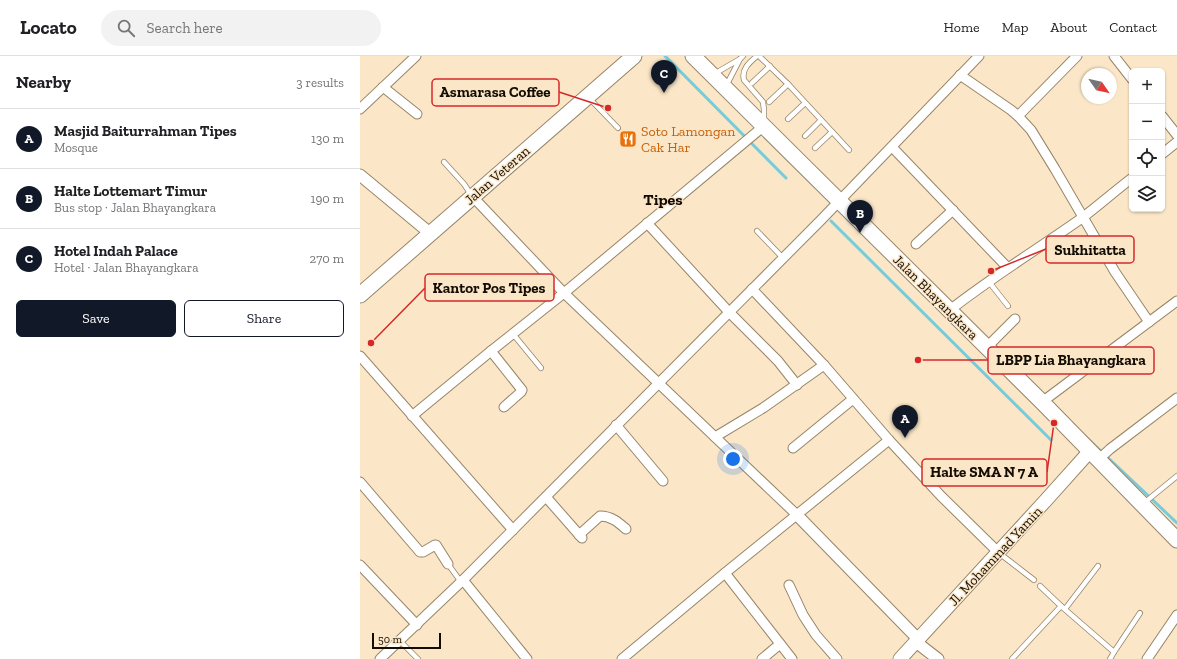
<!DOCTYPE html>
<meta charset="utf-8">
<style>
:root{--surface:#fff;--page:#f2f2f2;--text:#202124;--muted:#757577;--line:#e0e0e0;--accent:#111827}
body{margin:0;font-family:"Zilla Slab",serif;background:var(--page);color:var(--text)}
.controls{position:absolute;right:12px;top:12px;display:grid;overflow:hidden;border-radius:6px;box-shadow:0 1px 3px #0004}
.controls button{width:36px;height:36px;display:grid;place-items:center;padding:0;border:0;border-bottom:1px solid var(--line);background:var(--surface);color:var(--text);font:20px sans-serif}
.compass{position:absolute;left:721px;top:12px;width:36px;height:36px;border-radius:50%;background:var(--surface);box-shadow:0 1px 3px #0004;rotate:124deg}
.scale{position:absolute;left:12px;bottom:10px;width:69px;box-sizing:border-box;padding-left:4px;border:2px solid #130c03;border-top:0;font-size:11px;line-height:14px;white-space:nowrap;color:#130c03;-webkit-text-stroke:3px #fbe7c8;paint-order:stroke}
.you{position:absolute;left:373px;top:403px;width:14px;height:14px;margin:-10px;border:3px solid #fff;border-radius:50%;background:#1a73e8;box-shadow:0 0 0 6px #1a73e833}
.badge{display:grid;place-items:center;width:26px;height:26px;border-radius:50%;background:var(--accent);color:#fff;font-size:13px;font-weight:700}
.pin{position:absolute;translate:-50% -33px;filter:drop-shadow(0 1px 2px #0008)}
.pin::after{content:'';position:absolute;top:21px;width:14px;height:12px;background:inherit;clip-path:polygon(0 0,100% 0,50% 100%)}
.list{margin:0;padding:0;list-style:none}
h2{display:flex;justify-content:space-between;align-items:center;height:52px;margin:0;padding:0 16px;font-size:17px}
h2 small{font-size:13px;font-weight:400;color:var(--muted)}
.list li{display:grid;grid-template-columns:26px 1fr auto;gap:12px;align-items:center;box-sizing:border-box;height:60px;padding:0 16px;border-top:1px solid var(--line)}
.list b{display:block;font-size:15px;white-space:nowrap}
.list p{margin:0;font-size:13px;white-space:nowrap;color:var(--muted)}
.list em{font-size:13px;font-style:normal;color:var(--muted)}
.actions{display:flex;gap:8px;padding:12px 16px}
.actions a{flex:1;padding:9px 0;border:1px solid var(--accent);border-radius:6px;text-align:center;font-size:14px;color:var(--accent)}
.actions .main{background:var(--accent);color:#fff}
.icon{flex:none;width:22px;height:22px;fill:none;stroke:currentColor;stroke-width:2;stroke-linecap:round;stroke-linejoin:round}
.map{position:relative;flex:none;width:817px;height:603px;overflow:hidden}
header{display:flex;align-items:center;gap:24px;box-sizing:border-box;height:56px;padding:0 20px;background:var(--surface);border-bottom:1px solid var(--line)}
header strong{font-size:19px}
nav{display:flex;gap:22px;margin-inline-start:auto;font-size:14px}
.search{width:280px;height:36px;background:var(--page);display:flex;align-items:center;gap:10px;box-sizing:border-box;padding:0 14px;border-radius:22px;color:var(--muted);font-size:15px}
main{display:flex}
aside{flex:1;background:var(--surface)}
.map>svg:first-child{display:block}
</style>
<header>
<strong>Locato</strong>
<div class="search"><svg class="icon" aria-label="search" viewBox="0 0 24 24"><circle cx="10" cy="10" r="6"/><path d="M15 15l6 6"/></svg>Search here</div>
<nav><a>Home</a><a>Map</a><a>About</a><a>Contact</a></nav>
</header>
<main>
<aside>
<h2>Nearby<small>3 results</small></h2>
<ul class="list">
<li><span class="badge">A</span><div><b>Masjid Baiturrahman Tipes</b><p>Mosque</p></div><em>130 m</em></li>
<li><span class="badge">B</span><div><b>Halte Lottemart Timur</b><p>Bus stop · Jalan Bhayangkara</p></div><em>190 m</em></li>
<li><span class="badge">C</span><div><b>Hotel Indah Palace</b><p>Hotel · Jalan Bhayangkara</p></div><em>270 m</em></li>
</ul>
<div class="actions"><a class="main">Save</a><a>Share</a></div>
</aside>
<div class="map">
<svg width="817" height="603" viewBox="0 0 817 603">
<rect width="100%" height="100%" fill="#fbe7c8"/>
<g fill="none" stroke-linecap="round" stroke-linejoin="round">
<g stroke="#76ccdb" stroke-width="3">
<path d="M305,0L426,122"/>
<path d="M471,165L691,384"/>
<path d="M725,380L817,467"/>
</g>
<g stroke="#978568" stroke-width="6">
<g id="service">
<path d="M397,0C390,6 381,13 384,24L403,46L404,54V66"/>
<path d="M399,0L428,28L489,94"/>
<path d="M354,18L380,3L383,0"/>
<path d="M392,27L410,10"/>
<path d="M366,30L380,3"/>
<path d="M229,42L258,72"/>
<path d="M409,46L428,28"/>
<path d="M428,63L445,47"/>
<path d="M445,80L461,64"/>
<path d="M455,92L472,76"/>
<path d="M84,106L104,128L112,140"/>
<path d="M397,175L423,202"/>
<path d="M629,226L648,250"/>
<path d="M153,278L181,312"/>
<path d="M784,447L817,420"/>
<path d="M639,497L674,524"/>
<path d="M88,508L101,526"/>
<path d="M680,530L701,550L754,596L750,603"/>
<path d="M705,553L738,510"/>
<path d="M40,585L58,603"/>
<path d="M754,596L780,557"/>
<path d="M652,603L701,550"/>
</g>
</g>
<g stroke="#978568" stroke-width="11">
<g id="minor">
<path d="M754,0L772,23"/>
<path d="M600,19L651,54L658,60L671,74L695,113L755,216L789,266"/>
<path d="M23,31L57,58"/>
<path d="M0,53L56,0"/>
<path d="M658,60L717,0"/>
<path d="M802,60L817,79"/>
<path d="M532,91L648,212"/>
<path d="M802,98L817,86"/>
<path d="M113,141L204,237L355,381L437,459"/>
<path d="M287,167L369,256L418,305L437,329"/>
<path d="M556,188L593,154"/>
<path d="M392,233L464,309L529,384L581,440L638,496"/>
<path d="M590,254C632,221 678,193 722,162C739,149 755,135 772,122"/>
<path d="M627,291L655,263"/>
<path d="M131,295L162,334L161,336L144,351"/>
<path d="M0,300L153,474"/>
<path d="M682,346L817,245"/>
<path d="M52,360L131,295L204,237L404,70"/>
<path d="M256,369L303,425"/>
<path d="M355,381L403,352L464,309"/>
<path d="M433,392L493,343"/>
<path d="M738,404L750,393L817,342"/>
<path d="M0,426L60,496H63L75,489H76L88,508"/>
<path d="M186,441L222,482"/>
<path d="M219,479L240,460C251,460 258,466 266,473"/>
<path d="M0,509L57,569"/>
<path d="M365,517L432,603"/>
<path d="M103,524L167,603"/>
<path d="M429,529L443,559L456,579L477,603"/>
<path d="M20,603L103,524L461,164L619,0"/>
<path d="M262,603L365,517L529,384"/>
<path d="M402,603L420,588"/>
<path d="M787,603L817,559"/>
</g>
</g>
<g stroke="#978568" stroke-width="13">
<g id="tertiary">
<path d="M0,119L71,178"/>
<path d="M437,459L558,583"/>
<path d="M556,586L578,603"/>
</g>
</g>
<g stroke="#978568" stroke-width="15">
<path id="secondary" d="M540,603L687,443L730,395"/>
</g>
<g stroke="#978568" stroke-width="17">
<g id="primary">
<path d="M333,0L682,346L817,484"/>
<path d="M0,239L274,0"/>
</g>
</g>
<use href="#service" stroke="#fff" stroke-width="4.5"/>
<use href="#minor" stroke="#fff" stroke-width="9"/>
<use href="#tertiary" stroke="#fff" stroke-width="11"/>
<use href="#secondary" stroke="#fff" stroke-width="13"/>
<use href="#primary" stroke="#fff" stroke-width="15"/>
</g>
<defs>
<g id="restaurant-square" transform="scale(0.9)"><rect x="-9" y="-9" width="18" height="18" rx="4" fill="#e8710a" stroke="#fbe7c8"/><path d="M-5-6h1v4h1v-4h1v4h1v-4h1v5L-1.5 .5V6h-2V.5L-5-1ZM5-6V6H3V1.5H1.5Q1.5-4 5-6Z" fill="#fff"/></g>
</defs>
<g fill-rule="evenodd">
<use href="#restaurant-square" x="268" y="83"/>
</g>
<g text-anchor="middle" stroke-width="3" stroke-linejoin="round" paint-order="stroke">
<g font-size="14" fill="#c56008" stroke="#fbe7c8" text-anchor="start">
<text x="281" y="80">Soto Lamongan<tspan x="281" dy="16">Cak Har</tspan></text>
</g>
<g font-size="14" fill="#130c03" stroke="#fbe7c8">
<text transform="translate(137 119) rotate(-41)" y="5">Jalan Veteran</text>
<text transform="translate(576 241) rotate(45)" y="5">Jalan Bhayangkara</text>
<text transform="translate(635 500) rotate(-47)" y="5">Jl. Mohammad Yamin</text>
</g>
<g font-size="16" font-weight="bold" fill="#130c03" stroke="#fbe7c8">
<text x="303" y="149">Tipes</text>
</g>
</g>
<path fill="none" stroke="#d62828" stroke-width="1.5" d="M248 52L199 36M631 215L686 193M11 287L65 232M558 304L628 304M694 367L687 416"/>
<g fill="#d62828" stroke="#fbe7c8" stroke-width="1.5">
<circle cx="248" cy="52" r="4"/>
<circle cx="631" cy="215" r="4"/>
<circle cx="11" cy="287" r="4"/>
<circle cx="558" cy="304" r="4"/>
<circle cx="694" cy="367" r="4"/>
</g>
<g fill="#fbe7c8" stroke="#d62828" stroke-width="1.5">
<rect x="72" y="23" width="127" height="27" rx="4"/>
<rect x="686" y="180" width="88" height="27" rx="4"/>
<rect x="65" y="218" width="129" height="27" rx="4"/>
<rect x="628" y="291" width="166" height="27" rx="4"/>
<rect x="562" y="403" width="125" height="27" rx="4"/>
</g>
<g font-size="15" text-anchor="middle" font-weight="bold" fill="#130c03">
<text x="135" y="41">Asmarasa Coffee</text>
<text x="730" y="199">Sukhitatta</text>
<text x="129" y="237">Kantor Pos Tipes</text>
<text x="711" y="309">LBPP Lia Bhayangkara</text>
<text x="624" y="421">Halte SMA N 7 A</text>
</g>
</svg>
<div class="controls">
<button>+</button>
<button>−</button>
<button><svg class="icon" aria-label="locate" viewBox="0 0 24 24"><circle cx="12" cy="12" r="6"/><path d="M12 2v4M12 18v4M2 12h4M18 12h4"/></svg></button>
<button><svg class="icon" aria-label="layers" viewBox="0 0 24 24"><path d="M12 4l9 5-9 5-9-5zM3 14l9 5 9-5"/></svg></button>
</div>
<svg class="compass" viewBox="-18 -18 36 36"><path d="M0-13l5 13h-10z" fill="#e53935"/><path d="M0 13l5-13h-10z" fill="#757577"/></svg>
<div class="scale">50 m</div>
<div class="you"></div>
<div class="pin badge" style="left:545px;top:382px">A</div>
<div class="pin badge" style="left:500px;top:177px">B</div>
<div class="pin badge" style="left:304px;top:37px">C</div>
</div>
</main>
